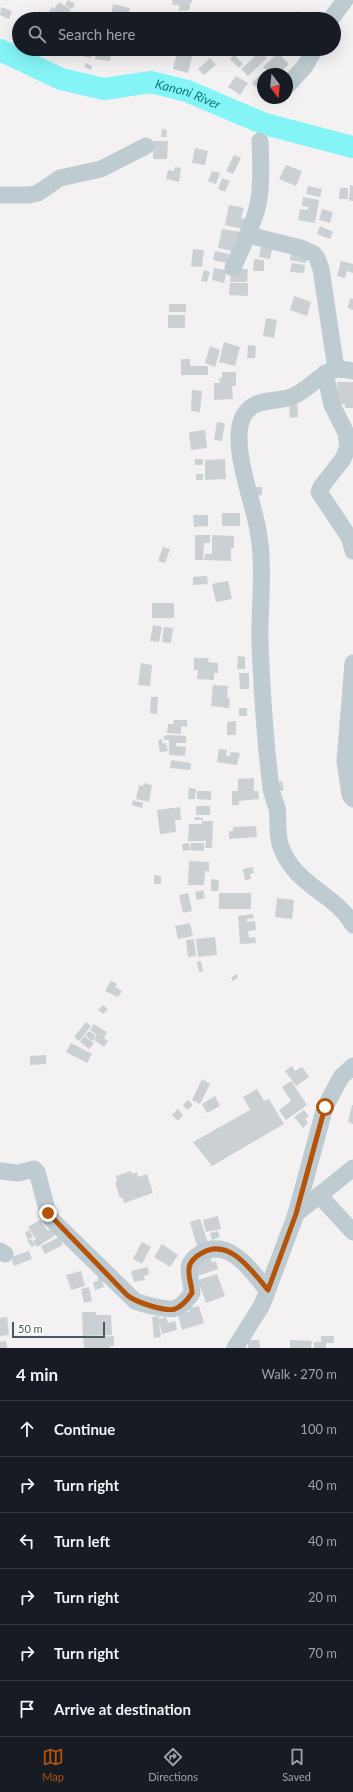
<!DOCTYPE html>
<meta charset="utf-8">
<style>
:root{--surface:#171b24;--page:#20242c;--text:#f1f3f6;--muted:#9ea1a6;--line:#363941;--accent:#b45309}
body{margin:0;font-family:Lato,sans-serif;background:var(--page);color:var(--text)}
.compass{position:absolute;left:257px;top:68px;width:36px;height:36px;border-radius:50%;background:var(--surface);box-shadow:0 4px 16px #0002;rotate:164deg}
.scale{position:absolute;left:12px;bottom:10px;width:93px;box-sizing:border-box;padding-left:4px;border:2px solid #465a61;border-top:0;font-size:11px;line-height:14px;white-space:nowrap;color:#465a61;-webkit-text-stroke:3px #fff;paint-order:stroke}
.stop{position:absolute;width:12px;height:12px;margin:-9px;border:3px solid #b45309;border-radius:50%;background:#fff}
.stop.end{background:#b45309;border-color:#fff;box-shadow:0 1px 4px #0008}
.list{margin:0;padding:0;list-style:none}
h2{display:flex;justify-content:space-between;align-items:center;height:52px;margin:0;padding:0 16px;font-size:17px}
h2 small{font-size:13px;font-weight:400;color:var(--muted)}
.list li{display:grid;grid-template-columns:26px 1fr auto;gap:12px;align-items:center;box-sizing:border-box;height:56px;padding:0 16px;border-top:1px solid var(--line)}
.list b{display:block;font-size:15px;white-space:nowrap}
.list em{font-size:13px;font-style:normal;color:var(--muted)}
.icon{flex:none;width:22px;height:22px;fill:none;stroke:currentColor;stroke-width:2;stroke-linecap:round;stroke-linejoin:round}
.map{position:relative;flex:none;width:353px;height:1348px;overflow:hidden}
.search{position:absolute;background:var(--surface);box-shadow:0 4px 16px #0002;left:12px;right:12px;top:12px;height:44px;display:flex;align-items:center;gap:10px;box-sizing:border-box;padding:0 14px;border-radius:22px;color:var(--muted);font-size:15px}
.sheet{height:388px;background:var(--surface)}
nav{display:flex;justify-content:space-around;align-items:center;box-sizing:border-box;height:56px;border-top:1px solid var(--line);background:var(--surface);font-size:11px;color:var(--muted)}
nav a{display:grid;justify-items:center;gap:2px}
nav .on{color:var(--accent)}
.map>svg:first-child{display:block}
</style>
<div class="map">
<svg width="353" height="1348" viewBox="0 0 353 1348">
<rect width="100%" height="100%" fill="#f4f1f2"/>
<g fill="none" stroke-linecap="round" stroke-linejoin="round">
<path stroke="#84f4f7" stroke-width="22" id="s1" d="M0,50L61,79L104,89L151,82L187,91L265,124L353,147"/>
</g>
<g fill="#cad0d4">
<path d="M68,0L75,4L72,9L65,5Z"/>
<path d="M172,0H192V3H190V10L179,11V5H173Z"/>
<path d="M59,2L71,10L64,19H53L48,13L52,7L54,9Z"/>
<path d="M113,4L130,8L127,19H110Z"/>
<path d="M1,7L12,11L9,19L0,15Z"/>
<path d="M297,11L316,15L315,19H296Z"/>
<path d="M196,12L198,19H177L176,17Z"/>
<path d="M56,49H79L76,57Z"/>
<path d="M80,49H92L91,58L78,55Z"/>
<path d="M178,49H194L188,73L173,69Z"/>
<path d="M96,50L112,52L110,61L95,59Z"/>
<path d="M260,52L267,58L248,76L241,69Z"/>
<path d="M278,53L289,64L279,74H270L263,67Z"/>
<path d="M234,55L243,64L239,68L230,59Z"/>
<path d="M210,58L216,65L204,75L198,69Z"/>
<path d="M86,63L92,66L91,70L84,67Z"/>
<path d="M264,71L267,74H263V90L261,92L252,83Z"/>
<path d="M236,76L248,83L240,95L228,87Z"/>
<path d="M162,129L167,130L166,137H161Z"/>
<path d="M153,141H168L167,159H153Z"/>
<path d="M195,148L208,151L205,165L192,163Z"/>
<path d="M234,155L241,158L233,174L226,171Z"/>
<path d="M286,165L302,171L296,186L279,179Z"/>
<path d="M175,167L181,168L179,182L166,179L168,170L174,171Z"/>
<path d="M212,171L220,173L216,184L208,181Z"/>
<path d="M222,178L230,181L225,192L218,189Z"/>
<path d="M350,185L353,186V201H349Z"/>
<path d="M308,186L322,189L320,197L306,194Z"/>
<path d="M340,188H348V199H339Z"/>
<path d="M303,197L319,200L315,223L298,220L300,209L308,210L309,207L302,206Z"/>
<path d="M229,205L244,208L241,218L245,219L243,229L225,225Z"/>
<path d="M322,209L333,212L330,223L319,220Z"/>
<path d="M320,226L333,232L330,239L317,234Z"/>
<path d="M222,229L241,232L239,242L235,241L233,251L218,248Z"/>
<path d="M262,242L273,244L270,259L259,257Z"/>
<path d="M193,249L204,250L202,267L191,266Z"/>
<path d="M215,251L229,254L227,263L213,260Z"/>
<path d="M291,252L308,255L306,263L290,260Z"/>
<path d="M254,259L264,260V271H253Z"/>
<path d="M341,261L353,264V273L347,271L345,278L337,276Z"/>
<path d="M292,263L305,265L304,273L290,272Z"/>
<path d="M214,268L227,270L224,283L212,280Z"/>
<path d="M236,269H248L247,282H230L231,272Z"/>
<path d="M204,270L210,272L207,282L201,281Z"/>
<path d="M230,283H248V296L229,295Z"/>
<path d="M294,296L311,302L307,316L290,310Z"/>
<path d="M350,298L353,299V310L348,308Z"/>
<rect x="169" y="304" width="17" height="8"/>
<rect x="168" y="315" width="17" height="13"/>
<path d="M266,318L277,320L274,338L263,336Z"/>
<path d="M224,342L240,347L235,366L219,362Z"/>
<path d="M248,345L256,346L255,358H247Z"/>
<path d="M210,346L220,350L215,367L205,363Z"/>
<path d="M181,359H190V366H208V375H181Z"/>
<path d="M222,372H236V386H232L233,399L214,400V383H220L219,378H222Z"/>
<path d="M337,382H353V408H345V404H338Z"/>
<path d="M192,390L202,391L200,412L191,411Z"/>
<path d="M297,400L298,417L290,418L289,401Z"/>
<path d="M217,422L225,423L222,441L214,440Z"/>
<path d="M205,430L207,448L191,450L189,432Z"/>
<rect x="195" y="459" width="8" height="6"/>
<path d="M225,459L226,479L205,480V460Z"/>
<rect x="196" y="474" width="7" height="6"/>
<path d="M255,487H262V495L256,496Z"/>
<rect x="222" y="513" width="18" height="13"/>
<path d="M193,515H208V526L194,527Z"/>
<path d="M195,535H210V543H204L203,560H195Z"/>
<path d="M212,535L234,536V548H231V561L204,560L205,554H212Z"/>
<path d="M163,547L170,549L165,563L158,561Z"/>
<path d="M207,576L208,584L193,585V577Z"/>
<path d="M228,581L232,599L216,602L212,584Z"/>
<rect x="152" y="603" width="22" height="15"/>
<path d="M153,625L162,627L159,642L150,641Z"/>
<path d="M164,627L173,628L171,643L162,642Z"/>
<path d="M238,656L245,657V669H237Z"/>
<path d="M194,658H209L208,662L218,663V673H214V680L197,679L198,670H194Z"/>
<path d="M141,663L152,665L150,686L138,685Z"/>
<path d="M239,673H249V689H240Z"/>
<path d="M213,685L228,686L227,698L230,699L229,708L211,706Z"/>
<path d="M151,697H158L157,714L150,713Z"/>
<rect x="239" y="708" width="8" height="8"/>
<path d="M174,720H187V727L181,726V734L167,733L168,724H173Z"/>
<path d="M236,721V735H227V722Z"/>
<path d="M169,735L186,736V743H176V746L186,747L185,756L169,755V740H164V736Z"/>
<path d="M162,739L163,744L166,743L168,751L160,752L158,740Z"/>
<path d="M219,749L227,750L226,756H230L231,752L240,753L237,765L217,762Z"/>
<path d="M171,760L191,763L190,770L170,768Z"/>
<path d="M254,778V791H258L259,799L239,801V805H232V791H238V779Z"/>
<path d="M282,781L284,790L274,792L272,784Z"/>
<path d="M144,783L152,785L149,802L136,799L139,785L143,786Z"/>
<path d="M189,788L196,789L195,799H188Z"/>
<path d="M197,791H211V800L197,799Z"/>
<path d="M133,800L143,803L142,808L132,805Z"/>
<rect x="196" y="806" width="14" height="9"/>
<path d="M180,807L181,820H175L176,832L160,834L157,810Z"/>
<path d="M195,817L203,818V820H194Z"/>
<path d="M202,821H213L212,848H205L206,841H188L189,824H202Z"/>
<path d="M256,826L257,837L229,839V831H233V827Z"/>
<path d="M189,843L190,850L183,851L182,844Z"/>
<path d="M191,843H204V851L190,850Z"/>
<path d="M189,861L209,862V872L205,871L204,885H188Z"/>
<path d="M253,867L254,873L250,874L251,879L245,880L243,869Z"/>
<path d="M154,875L161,876V884H154Z"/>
<path d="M211,879L219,880L218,891H211Z"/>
<path d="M203,890L205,898L197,900L195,892Z"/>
<path d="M188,893L192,911L183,913L179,895Z"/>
<rect x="219" y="893" width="32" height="16"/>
<path d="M277,898L294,900L292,919L275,917Z"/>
<path d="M253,914L254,918L247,919V922L255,921L256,930L248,931L249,938L255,937L256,943L240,944L238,916Z"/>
<path d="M190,923L193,936L178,939L175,926Z"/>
<path d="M215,937L217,955L198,957L196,939Z"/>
<path d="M194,939L196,956L188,957L186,940Z"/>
<path d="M201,961L203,971L199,972L197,962Z"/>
<path d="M236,974L238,977L233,981L231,978Z"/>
<path d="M111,981L117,984L115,987L122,991L118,997L105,991Z"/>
<path d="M103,1005L108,1009L103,1014L98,1010Z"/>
<path d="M86,1022L91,1026L79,1041L74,1037Z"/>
<path d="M94,1024L107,1032L104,1038L108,1041L104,1047L94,1040L97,1035L90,1030Z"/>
<path d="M89,1031L96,1036L92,1041L85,1035Z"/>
<path d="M84,1036L94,1043L89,1049L80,1042Z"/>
<path d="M71,1043L92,1054L87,1063L66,1052Z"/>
<path d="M46,1055V1064L30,1065V1056Z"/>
<path d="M292,1066L295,1071L302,1067L309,1077L296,1086L285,1071Z"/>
<path d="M202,1079L210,1084L200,1104L192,1100Z"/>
<path d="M291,1081L307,1105L286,1120L279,1110L291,1101L282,1087Z"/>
<path d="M257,1089L264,1101L269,1099L284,1124L212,1166L193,1142L250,1110L243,1097Z"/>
<path d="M215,1096L220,1106L207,1113L202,1104Z"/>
<path d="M188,1100L193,1105L187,1110L183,1105Z"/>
<path d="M352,1105H353V1124L348,1122Z"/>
<path d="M178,1109L183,1115L178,1121L172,1115Z"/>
<path d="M304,1110L309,1116L305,1119L308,1123L303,1128L294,1117Z"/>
<path d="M131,1171L132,1174L137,1172L138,1177L147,1174L153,1193L124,1203L122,1197L120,1198L115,1182H117L116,1176Z"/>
<path d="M218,1216L221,1229L206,1232L203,1220Z"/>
<path d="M200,1219L208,1243L197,1246L190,1222Z"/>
<path d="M40,1220L48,1231L52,1228L57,1234L37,1247L33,1241L36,1239L28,1227Z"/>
<path d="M29,1230L33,1237L28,1240L25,1233Z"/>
<path d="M218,1231L220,1237L212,1240L210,1233Z"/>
<path d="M59,1237L63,1245L45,1254L41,1246Z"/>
<path d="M31,1239L35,1245L32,1247L27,1241Z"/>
<path d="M142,1242L151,1247L142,1264L133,1259Z"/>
<path d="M162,1244L178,1255L170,1267L154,1257Z"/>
<path d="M29,1251L32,1259L14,1266L11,1257Z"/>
<path d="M210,1255L212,1263L216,1261L218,1269L194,1277L191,1269Z"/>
<path d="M148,1267L149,1274L144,1276L145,1280L134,1282L131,1271Z"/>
<path d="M81,1271L85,1286L71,1290L66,1275Z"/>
<path d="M217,1274L225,1296L206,1303L198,1280Z"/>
<path d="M101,1277L104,1287L95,1290L93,1282L98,1281L97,1278Z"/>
<path d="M89,1287L92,1301L84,1303L81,1289Z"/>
<path d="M199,1306L204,1323L182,1330L178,1315L190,1311L189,1308Z"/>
<path d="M82,1312H96V1315H111L112,1335L83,1336Z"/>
<path d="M159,1316V1319L166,1317L168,1323L175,1321L177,1330L162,1334L159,1322L161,1337L154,1338L152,1317Z"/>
<path d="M7,1317L9,1335L0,1336V1318Z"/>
<path d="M114,1336V1346H110V1348H84L83,1337Z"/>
<path d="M321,1336H334V1343H326V1348H314V1342H321Z"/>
<path d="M248,1340H259L260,1348H248Z"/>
<path d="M290,1340L312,1341L311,1348H290Z"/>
<path d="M6,1341L7,1348H0V1342Z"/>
</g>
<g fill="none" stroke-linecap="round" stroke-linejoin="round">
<g stroke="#beccd2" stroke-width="17">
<path d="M331,19L345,0"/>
<path d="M287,86L305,66L315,49"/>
<path d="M0,195H29L38,193L60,178L101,169L146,146"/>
<path d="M248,235L301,248L314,254L317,258L321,269L336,369"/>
<path d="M233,268C241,249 250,232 256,212C262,194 261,160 260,141"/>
<path d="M353,371C347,370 339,368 333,370C318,375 308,391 291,397C273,403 251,397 242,419C231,447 253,501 258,530C265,568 259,607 260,644C262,692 265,741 271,788C272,795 275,801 277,808C279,820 276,835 281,847C295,886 336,894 353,925"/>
<path d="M325,373L332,405L346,433L348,447L343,459L321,487L319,492L349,537L353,551"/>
<path d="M353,663L345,761L350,795L353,799"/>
<path d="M0,1171L18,1173L34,1169L37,1172L48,1213L51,1219L135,1301C142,1304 169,1311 176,1308C183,1306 187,1299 192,1293C192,1285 189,1277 189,1269C189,1262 196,1256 201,1253C229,1237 252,1271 267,1290"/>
<path d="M319,1195L353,1232"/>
<path d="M296,1214L353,1168"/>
<path d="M0,1251L5,1254"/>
<path d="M235,1348L262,1305L296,1214L325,1107L341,1077L353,1066"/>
</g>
</g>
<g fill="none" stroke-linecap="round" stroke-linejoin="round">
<path stroke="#b45309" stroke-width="5" d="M48,1213L127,1295C135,1302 165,1312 175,1309C183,1306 188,1299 192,1293C192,1285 188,1277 189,1269C189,1262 196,1256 202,1253C229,1237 252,1271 268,1290L296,1214L325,1107"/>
</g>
<g text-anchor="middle" stroke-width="4" stroke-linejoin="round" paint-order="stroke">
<g font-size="13" font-style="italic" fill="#067d80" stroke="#fff">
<text dy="5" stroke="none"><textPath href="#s1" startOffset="198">Kanoni River</textPath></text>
</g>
</g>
</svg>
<svg class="compass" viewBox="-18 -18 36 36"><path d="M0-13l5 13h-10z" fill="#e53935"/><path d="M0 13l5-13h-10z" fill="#9ea1a6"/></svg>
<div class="scale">50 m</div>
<div class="stop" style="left:325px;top:1107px"></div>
<div class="stop end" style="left:48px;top:1213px"></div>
<div class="search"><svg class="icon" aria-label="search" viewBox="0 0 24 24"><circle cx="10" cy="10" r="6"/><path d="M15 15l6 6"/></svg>Search here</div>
</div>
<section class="sheet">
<h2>4 min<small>Walk · 270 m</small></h2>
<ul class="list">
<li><svg class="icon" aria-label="ahead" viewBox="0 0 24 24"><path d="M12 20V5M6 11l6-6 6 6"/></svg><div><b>Continue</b></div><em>100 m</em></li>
<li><svg class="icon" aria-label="right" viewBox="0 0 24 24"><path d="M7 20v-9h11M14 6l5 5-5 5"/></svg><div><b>Turn right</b></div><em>40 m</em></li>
<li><svg class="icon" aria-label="left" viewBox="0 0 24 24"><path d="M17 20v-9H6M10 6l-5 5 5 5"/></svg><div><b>Turn left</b></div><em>40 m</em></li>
<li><svg class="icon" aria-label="right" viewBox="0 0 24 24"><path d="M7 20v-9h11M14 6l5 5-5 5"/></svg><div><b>Turn right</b></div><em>20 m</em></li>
<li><svg class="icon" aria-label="right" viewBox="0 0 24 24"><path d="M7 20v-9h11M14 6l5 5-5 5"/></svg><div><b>Turn right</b></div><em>70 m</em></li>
<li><svg class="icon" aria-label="arrive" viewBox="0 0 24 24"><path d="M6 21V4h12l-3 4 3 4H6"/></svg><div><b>Arrive at destination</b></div></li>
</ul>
</section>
<nav>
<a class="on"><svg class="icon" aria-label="map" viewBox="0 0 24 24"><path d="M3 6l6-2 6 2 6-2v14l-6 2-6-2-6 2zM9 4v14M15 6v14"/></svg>Map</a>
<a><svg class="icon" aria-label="directions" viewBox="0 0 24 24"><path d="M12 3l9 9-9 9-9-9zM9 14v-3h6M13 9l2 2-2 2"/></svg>Directions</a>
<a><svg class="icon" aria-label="saved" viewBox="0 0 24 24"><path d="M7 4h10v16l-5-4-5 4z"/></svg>Saved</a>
</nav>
